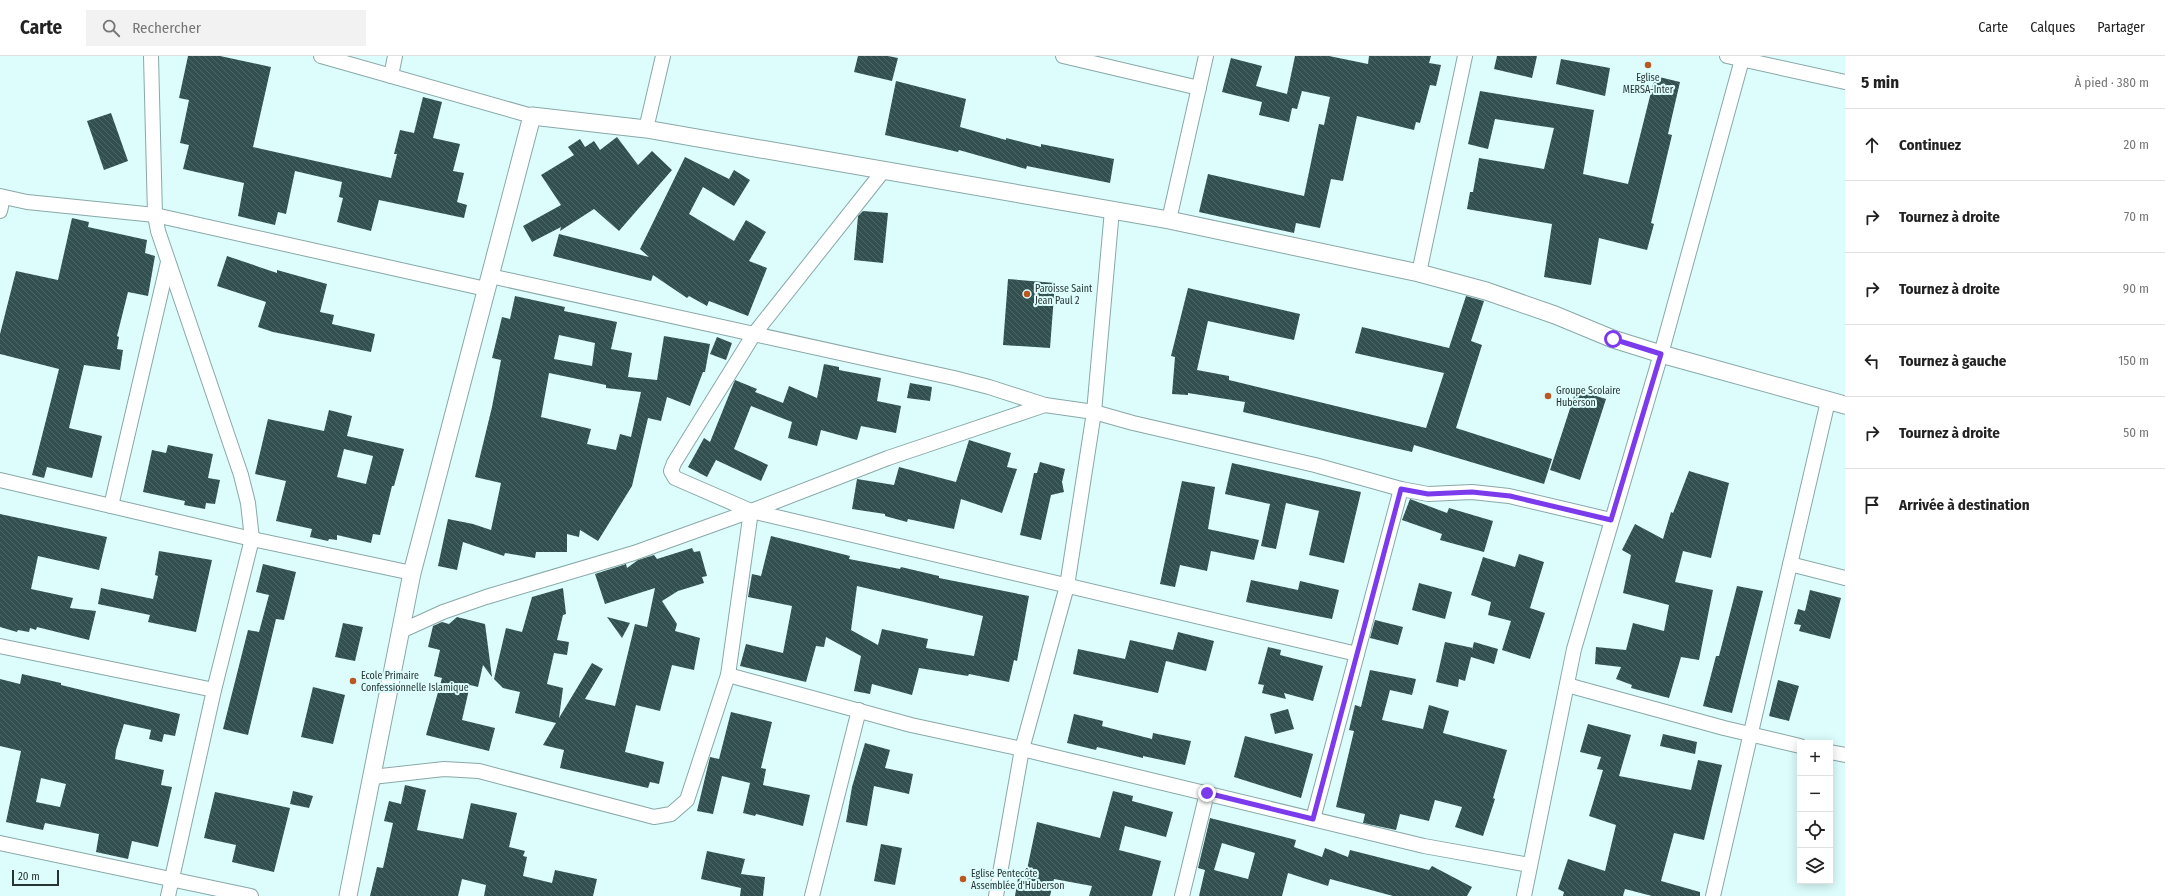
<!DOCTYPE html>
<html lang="fr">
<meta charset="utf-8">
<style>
:root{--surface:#fff;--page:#f2f2f2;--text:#222;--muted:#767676;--line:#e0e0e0}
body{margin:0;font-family:"Fira Sans Condensed",sans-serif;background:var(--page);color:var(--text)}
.controls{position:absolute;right:12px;bottom:12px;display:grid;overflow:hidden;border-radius:0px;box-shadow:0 2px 10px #0003}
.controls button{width:36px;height:36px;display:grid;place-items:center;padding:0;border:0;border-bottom:1px solid var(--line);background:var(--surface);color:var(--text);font:20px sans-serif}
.scale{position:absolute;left:12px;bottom:10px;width:47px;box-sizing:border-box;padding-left:4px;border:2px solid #273434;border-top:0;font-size:11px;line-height:14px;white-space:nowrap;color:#273434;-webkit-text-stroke:3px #dcfdfc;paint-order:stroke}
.stop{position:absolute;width:12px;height:12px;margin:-9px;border:3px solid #7c3aed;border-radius:50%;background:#fff}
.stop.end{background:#7c3aed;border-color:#fff;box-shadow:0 1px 4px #0008}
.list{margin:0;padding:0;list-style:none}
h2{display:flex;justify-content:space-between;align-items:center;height:52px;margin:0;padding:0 16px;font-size:17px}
h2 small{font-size:13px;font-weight:400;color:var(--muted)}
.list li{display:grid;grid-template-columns:26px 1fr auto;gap:12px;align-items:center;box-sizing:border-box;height:72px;padding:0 16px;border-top:1px solid var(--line)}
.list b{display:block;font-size:15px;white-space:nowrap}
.list em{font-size:13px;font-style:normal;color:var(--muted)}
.icon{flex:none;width:22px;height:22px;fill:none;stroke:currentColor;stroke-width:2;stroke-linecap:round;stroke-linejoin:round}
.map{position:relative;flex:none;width:1845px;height:840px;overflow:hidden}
header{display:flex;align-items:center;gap:24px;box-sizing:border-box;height:56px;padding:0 20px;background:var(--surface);border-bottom:1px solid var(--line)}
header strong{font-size:19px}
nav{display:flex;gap:22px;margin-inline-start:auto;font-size:14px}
.search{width:280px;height:36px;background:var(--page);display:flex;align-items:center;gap:10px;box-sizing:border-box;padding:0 14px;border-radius:0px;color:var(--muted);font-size:15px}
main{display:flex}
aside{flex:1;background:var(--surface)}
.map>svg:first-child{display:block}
</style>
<header>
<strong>Carte</strong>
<div class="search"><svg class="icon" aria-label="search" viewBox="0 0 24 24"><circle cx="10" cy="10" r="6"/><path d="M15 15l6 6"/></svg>Rechercher</div>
<nav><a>Carte</a><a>Calques</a><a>Partager</a></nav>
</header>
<main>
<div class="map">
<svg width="1845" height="840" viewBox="0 0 1845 840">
<defs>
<pattern id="building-back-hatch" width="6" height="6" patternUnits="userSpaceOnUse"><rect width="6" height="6" fill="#335050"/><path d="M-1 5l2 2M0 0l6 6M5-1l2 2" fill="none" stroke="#4f6767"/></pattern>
</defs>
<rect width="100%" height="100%" fill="#dcfdfc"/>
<g fill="url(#building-back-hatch)" fill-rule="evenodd">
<path d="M188,0H220L271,11L253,91L391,122L397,98H394L400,74L414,77L423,41L442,46L433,82L460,88L453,115L464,117L457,146L467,149L464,162L379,144L371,175L337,166L343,142L339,141L342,126L295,115L286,158L278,156L275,169L238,160L244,127L183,113L189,89L180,87L189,44L179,42Z"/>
<path d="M858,0H888L898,2L892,25L854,16Z"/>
<path d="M1295,0H1329L1368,8L1369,0H1431L1429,7L1441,9L1436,30L1430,29L1420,67L1416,66L1414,74L1357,60L1343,125L1331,123L1320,172L1296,167L1294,177L1199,156L1208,118L1304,140L1319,68L1324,69L1330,41L1302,35L1297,53L1292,52L1289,66L1259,59L1262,46L1222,36L1231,2L1262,10L1256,30L1287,38Z"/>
<path d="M1497,0H1537L1532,22L1494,13Z"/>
<path d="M1561,3L1610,12L1605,40L1556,28Z"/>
<path d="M1655,20L1680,26L1668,78L1672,79L1651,167L1654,168L1647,194L1599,182L1591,229L1544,221L1552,168L1467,153L1470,136H1473L1479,102L1544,113L1554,72L1495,63L1488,93L1468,88L1480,35L1594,54L1583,118L1628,128Z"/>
<path d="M896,25L966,43L960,71L1006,84V82L1041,91V88L1114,103L1110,127L1027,110L1026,113L959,94L958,96L885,79Z"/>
<path d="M111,57L128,105L104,114L87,65Z"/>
<path d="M617,81L638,109L652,95L672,114L619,175L594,153L560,175L561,171L532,186L523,170L561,149L541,119L574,99L568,91L580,83L585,91L594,85L600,94Z"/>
<path d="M685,101L729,123L734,114L750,124L734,150L703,131L689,158L734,185L746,164L766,176L749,205L767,212L748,260L709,245L707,250L689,240L687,242L653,219L651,225L553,200L559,178L649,201L640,193Z"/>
<path d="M863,155L888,157L883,207L854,204L858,160Z"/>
<path d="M72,162L89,166L88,171L147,184L145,197L155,200L148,240L128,236L117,280L119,281L117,293L123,294L120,314L84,309L69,372L102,380L92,422L47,411L44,422L32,419L59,313L0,298V278L16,215L58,224Z"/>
<path d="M227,200L277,217V214L327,228L320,256L334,259L332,268L375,278L371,296L273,276L258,271L266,246L217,230Z"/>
<path d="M1008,223L1055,227L1050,292L1003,289Z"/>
<path d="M1188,232L1300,258L1294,284L1208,265L1197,314L1229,320V324L1426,372L1444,317L1355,297L1362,271L1449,292L1466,240L1484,245L1471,285L1482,289L1456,372L1552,403L1544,428L1414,389L1412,396L1243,356L1245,346L1188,337V339L1172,338L1175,301L1171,300Z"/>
<path d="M515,240L565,251L564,255L617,266L611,293L632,297L628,321L657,324L664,280L710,288L705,316H703L690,350L667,341L661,365L648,362L632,430L598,485L580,474L579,481L567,478V496H536L535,502L505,497L504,500L463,486L457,514L438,510L448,463L473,468L491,474L501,427L475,421L492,351L501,304L492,302L502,261L510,263ZM559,279L595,287L592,310L554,303ZM549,317L606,329V332L641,336L631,381L620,378L616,394L587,388L591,373L541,361Z"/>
<path d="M717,281L732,287L726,304L710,298Z"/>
<path d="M824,308L839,311V314L881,322L877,345L901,350L896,377L861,370L857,384L821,374L817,390L788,382L792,366L751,350L734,393L768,409L761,425L716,404L707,421L688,411L704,382L710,386L735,324L757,333L755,336L783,347L789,330L817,342Z"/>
<path d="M910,327L932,331L930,345L907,342Z"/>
<path d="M1576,334L1606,343L1580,424L1550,414Z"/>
<path d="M329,354L352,360L347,380L404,393L394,430H392L380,479L373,478L371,487L337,479V484L329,483L328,485L310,481L312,473L276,465L286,425L255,418L268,363L324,375ZM344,393L373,400L366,428L337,421Z"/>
<path d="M969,384L1011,397L1007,411L1017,413L1002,457L961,443L954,473L908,463L907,466L885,460V458L852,453L857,423L894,429L899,411L956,426Z"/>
<path d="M168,389L213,398L208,422L220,424L215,448L206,447L205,453L184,449L185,445L143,436L152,394L166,397Z"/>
<path d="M1040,406L1065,413L1062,426L1064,436L1051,439L1041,484L1020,479L1034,417H1037Z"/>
<path d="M1232,407L1361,436L1344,507L1309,499L1319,455L1286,447L1276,493L1261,490L1270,448L1225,438Z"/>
<path d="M1689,415L1729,427L1711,502L1683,495L1675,526L1713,534L1699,604L1681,601L1669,642L1631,632L1632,629L1616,623L1621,611L1595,608L1596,591L1626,594L1633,567L1664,575L1669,549L1623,537L1631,499L1622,494L1635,468L1663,483L1671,456L1673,457Z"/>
<path d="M1182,425L1215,431L1208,473L1259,484L1254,504L1211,495L1207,515L1180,509L1175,531L1160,528Z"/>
<path d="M1410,443L1447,457L1449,452L1493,465L1484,496L1440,484L1442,478L1402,464Z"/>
<path d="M0,458L107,481L99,514L38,500L31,533L73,542L70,552L96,555L89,584L37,571L36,574L30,572L29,576L18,574L17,576L0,571Z"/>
<path d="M771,480L850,500L849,503L900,513L901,511L939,520V522L1029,540L1017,605L1014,604L1009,626L969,618L968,620L919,612L912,639L872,628L870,638L854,635L861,600L826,581L824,591L816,590L806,626L740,610L746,588L783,597L792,550L748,541L752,518L761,520ZM857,530L983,560L974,600L926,592L928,583L882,573L878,589L851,574Z"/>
<path d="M692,492L694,496L700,495L707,520L702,521L704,527L678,535L662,545L677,568L675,575L700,582L694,614L672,609L660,655L636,649L625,696L664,706L659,728L650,726L648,732L560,712L564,694L543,689L556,667L515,657L520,636L503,632L494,623L506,572L522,576L532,541L563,532L566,558L563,559L557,584L569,586L567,599L554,597L547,628L563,632L559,662L592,607L603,613L585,643L615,650L635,568L647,571L655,532L605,548L595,518L626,508L627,512L638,504L654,499L657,503Z"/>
<path d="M159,495L212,504L196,576L148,566L150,559L98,548L101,532L153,543L158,520L155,519Z"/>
<path d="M1519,498L1544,506L1530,552L1545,557L1530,603L1502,594L1511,565L1488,559L1491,546L1471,539L1483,501L1515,511Z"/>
<path d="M263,508L296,516L284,564L276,563L248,679L223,673L248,574L259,576L269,539L256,536Z"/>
<path d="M1251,524L1298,534L1300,525L1339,534L1332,563L1246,546Z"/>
<path d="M1419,527L1452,536L1445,563L1412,554Z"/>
<path d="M1737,530L1763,535L1732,657L1703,650L1716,600H1719Z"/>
<path d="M1810,534L1841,542L1830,583L1799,575L1801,569L1794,568L1798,553L1805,555Z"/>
<path d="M457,561L485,568L492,621L483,609L478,631L470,629L462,664L495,672L489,695L426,679L442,622L434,620L440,594L428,591L433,570L442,566L449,568Z"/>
<path d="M607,561L630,567L622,582Z"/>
<path d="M1375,564L1403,571L1398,589L1370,582Z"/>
<path d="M343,567L363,571L355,605L335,601Z"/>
<path d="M1178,576L1214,585L1206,615L1166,605L1158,637L1073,618L1078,593L1125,603L1130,584L1173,594Z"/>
<path d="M1445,586L1473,592L1472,594L1474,586L1498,593L1494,608L1471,601L1465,625L1459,623L1458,631L1436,626Z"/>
<path d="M1268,591L1281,594L1280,599L1323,610L1313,645L1284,637L1286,643L1262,637L1264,629L1258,628Z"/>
<path d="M1370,614L1416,623L1412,639L1390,634L1382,664L1423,673L1429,649L1449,655L1443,677L1507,694L1493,742L1495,743L1483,780L1455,771L1462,751L1435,744L1429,765L1400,758L1396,774L1363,767L1365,758L1336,751L1354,675L1349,674L1355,649L1361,651Z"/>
<path d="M22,618L61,627V629L180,658L175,680L164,678L162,686L149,683L151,674L124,668L116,694L115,703L164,714L161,729L172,731L158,791L132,785L128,803L96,796L99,778L45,767L43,774L6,766L21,695L0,690V623L20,628ZM41,722L66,728L60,751L36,746Z"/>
<path d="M1778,624L1799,630L1789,665L1769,660Z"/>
<path d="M313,631L345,639L333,688L301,681Z"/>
<path d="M1288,653L1294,673L1275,678L1270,658Z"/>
<path d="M731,656L772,666L761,712L766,713L763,729L810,739L803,770L756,758L755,760L743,757L750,727L722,720L713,758L697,755L710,701L719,703Z"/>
<path d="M1074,658L1103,665L1102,670L1152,683L1153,677L1191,685L1185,709L1143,700V702L1097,691L1096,694L1067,687Z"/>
<path d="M1588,668L1631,679L1619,720L1691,734L1698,704L1722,709L1704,784L1674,777L1661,825L1700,836V840H1652L1625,833L1623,840H1563L1564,836L1558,833L1568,803L1605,815L1616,769L1589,760L1603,714L1597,713L1601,701L1580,696Z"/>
<path d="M1663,678L1697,686L1695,698L1660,690Z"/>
<path d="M1245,680L1313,698L1301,742L1234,721Z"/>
<path d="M865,687L890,694L885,712L913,718L909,738L874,730L867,770L846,766L852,731Z"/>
<path d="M405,729L426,734L417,774L463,783L471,747L517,757L509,791L525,795L523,800L527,801L523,820L552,827L555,814L597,823L593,840H484L486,829L462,823L458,840H370L377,811L383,812L393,767L384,765L389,745L401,748Z"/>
<path d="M293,735L313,740L309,752L290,748Z"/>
<path d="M1113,735L1133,740L1132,745L1173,756L1166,781L1125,770L1119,794L1161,805L1152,840H1089L1092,830L1054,823L1050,840H1015L1018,822L1025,823L1037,766L1100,782Z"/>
<path d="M215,736L290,752L274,816L232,806L236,789L204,782Z"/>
<path d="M1210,762L1296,784L1294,791L1322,801L1325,792L1348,801L1350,794L1429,814L1432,810L1472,831L1467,840H1393L1330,823L1328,830L1288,817L1282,840H1199L1205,814L1198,812ZM1222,787L1255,797L1248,823L1214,814Z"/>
<path d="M881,788L902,792L895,829L874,825Z"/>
<path d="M707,795L745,803L741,818L765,821L763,840H740L741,832L701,823Z"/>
</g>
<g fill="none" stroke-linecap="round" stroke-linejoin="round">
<g stroke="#89a8a8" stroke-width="16">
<g id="minor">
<path d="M151,0L155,159L158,175L241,419L248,447L252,483L214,634L168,840"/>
<path d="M321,0L532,60"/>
<path d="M1063,0L1199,32"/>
<path d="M1727,0L1845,26"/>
<path d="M391,20L395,0"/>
<path d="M646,73L663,0"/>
<path d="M884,114L754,278L674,407L671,415L675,422L751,455L1357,598"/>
<path d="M0,140L27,146L155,159L486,233"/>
<path d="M0,155L3,141"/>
<path d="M1169,164L1206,0"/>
<path d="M1419,217L1465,0"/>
<path d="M490,220L954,322L989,331L1045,349"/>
<path d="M0,424L252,483L412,517"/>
<path d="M111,450L168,206"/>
<path d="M1790,508L1845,522"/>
<path d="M399,576L443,556L486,541L634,497L751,455L888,402L1045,349L1094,356L1133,367L1315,409L1401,433L1428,438L1472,436L1509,440L1611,464"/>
<path d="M0,590L214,634"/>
<path d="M728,619L911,669L1022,693L1424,790L1530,809"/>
<path d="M1567,629L1724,672L1800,690"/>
<path d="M1830,696L1845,699"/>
<path d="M372,721L444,713L479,715L654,761L671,758L687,744L728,619L751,455"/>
<path d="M1313,763L1401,433"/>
<path d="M0,787L251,840"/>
<path d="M812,840L859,654"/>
<path d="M996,840L1022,693L1067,530L1094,356L1112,154"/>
<path d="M1182,840L1207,737"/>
<path d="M1524,840L1574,593L1661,298L1743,0"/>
<path d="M1713,840L1828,345"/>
</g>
</g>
<g stroke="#89a8a8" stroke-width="19">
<path id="tertiary" d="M348,840L412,517L532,60L646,73L1169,164L1419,217L1486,235L1555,259L1613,283L1661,298L1845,349"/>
</g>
<use href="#minor" stroke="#fff" stroke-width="14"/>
<use href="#tertiary" stroke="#fff" stroke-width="17"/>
</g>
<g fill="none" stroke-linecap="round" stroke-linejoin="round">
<path stroke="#7c3aed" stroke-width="5" d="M1207,737L1313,763L1401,433L1428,438L1472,436L1510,440L1611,464L1661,298L1613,283"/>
</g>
<g fill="#bb5822" stroke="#dcfdfc" stroke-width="1.5">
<circle cx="1648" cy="9" r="4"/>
<circle cx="1027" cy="238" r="4"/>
<circle cx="1548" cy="340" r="4"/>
<circle cx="353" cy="625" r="4"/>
<circle cx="963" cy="823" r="4"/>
</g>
<g text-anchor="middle" stroke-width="4" stroke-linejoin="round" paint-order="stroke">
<g font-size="10" fill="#273434" stroke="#dcfdfc" text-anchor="start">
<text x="1648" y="25" text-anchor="middle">Eglise<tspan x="1648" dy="12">MERSA-Inter</tspan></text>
<text x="1035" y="236">Paroisse Saint<tspan x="1035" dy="12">Jean Paul 2</tspan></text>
<text x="1556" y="338">Groupe Scolaire<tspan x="1556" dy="12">Huberson</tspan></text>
<text x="361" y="623">Ecole Primaire<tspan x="361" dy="12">Confessionnelle Islamique</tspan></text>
<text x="971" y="821">Eglise Pentecôte<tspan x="971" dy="12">Assemblée d'Huberson</tspan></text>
</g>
</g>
</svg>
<div class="controls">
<button>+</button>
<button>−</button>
<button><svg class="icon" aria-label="locate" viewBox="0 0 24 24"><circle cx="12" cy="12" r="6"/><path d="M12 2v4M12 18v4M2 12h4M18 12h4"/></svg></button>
<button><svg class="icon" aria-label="layers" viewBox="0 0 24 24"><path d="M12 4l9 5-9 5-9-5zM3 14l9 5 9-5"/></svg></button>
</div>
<div class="scale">20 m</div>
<div class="stop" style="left:1613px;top:283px"></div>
<div class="stop end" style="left:1207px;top:737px"></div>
</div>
<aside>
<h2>5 min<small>À pied · 380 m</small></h2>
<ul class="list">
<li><svg class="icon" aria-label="ahead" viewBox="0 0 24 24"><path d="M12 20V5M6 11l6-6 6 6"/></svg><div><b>Continuez</b></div><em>20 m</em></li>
<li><svg class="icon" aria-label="right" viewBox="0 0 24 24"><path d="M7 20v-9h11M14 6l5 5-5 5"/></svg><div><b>Tournez à droite</b></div><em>70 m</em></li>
<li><svg class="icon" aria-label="right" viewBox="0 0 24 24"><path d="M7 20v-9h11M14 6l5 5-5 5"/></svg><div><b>Tournez à droite</b></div><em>90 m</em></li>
<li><svg class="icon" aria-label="left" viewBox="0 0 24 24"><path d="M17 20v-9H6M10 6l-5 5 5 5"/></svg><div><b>Tournez à gauche</b></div><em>150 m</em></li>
<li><svg class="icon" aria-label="right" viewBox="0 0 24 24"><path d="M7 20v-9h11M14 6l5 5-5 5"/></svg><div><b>Tournez à droite</b></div><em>50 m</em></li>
<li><svg class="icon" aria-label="arrive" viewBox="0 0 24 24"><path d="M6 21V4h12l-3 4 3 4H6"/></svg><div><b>Arrivée à destination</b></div></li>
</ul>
</aside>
</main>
